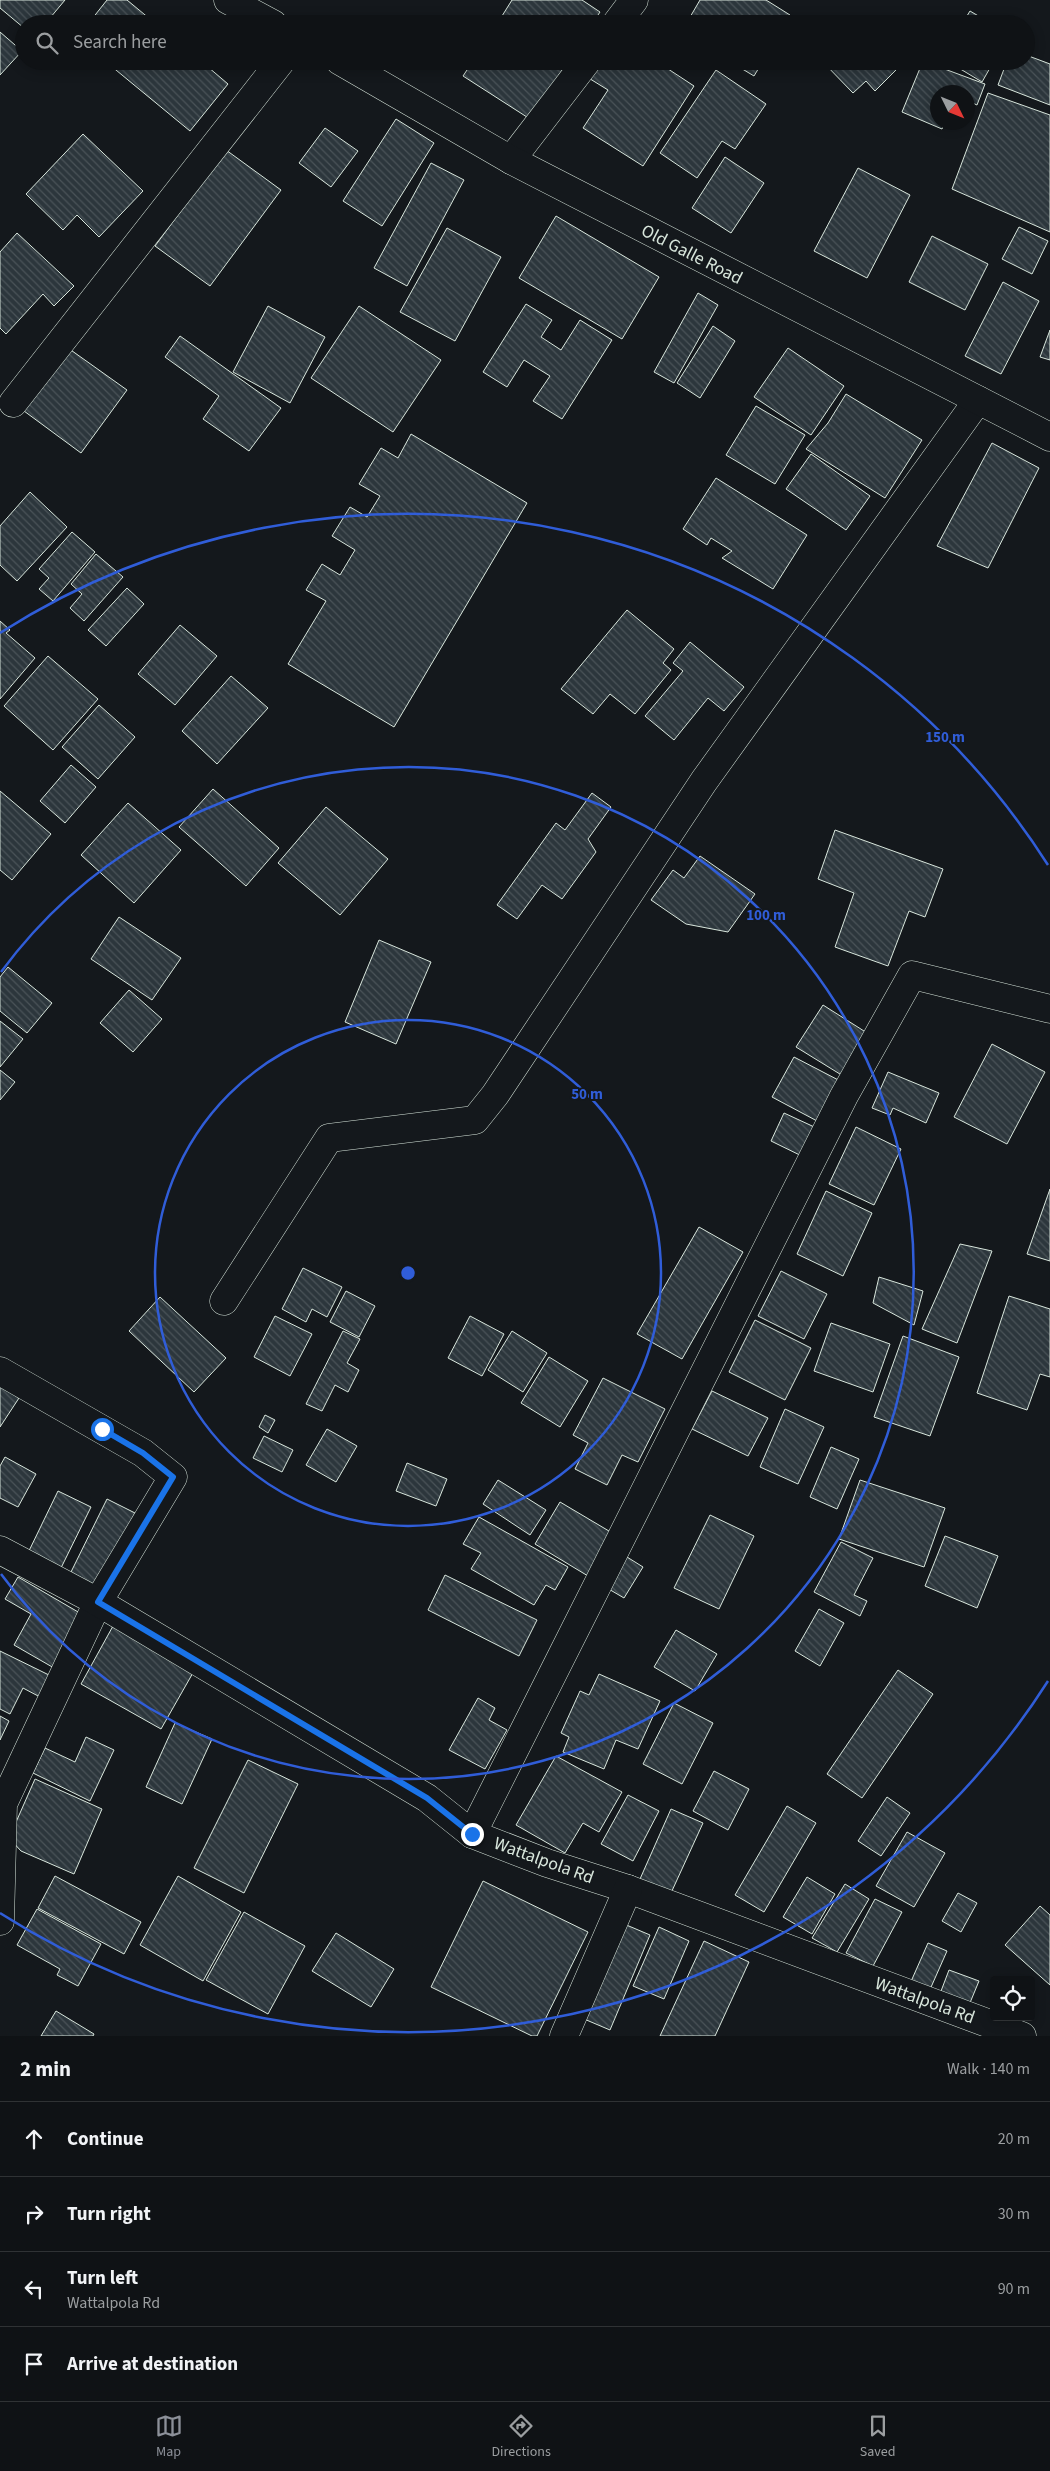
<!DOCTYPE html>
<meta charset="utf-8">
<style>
:root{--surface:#0f1215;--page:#1d2022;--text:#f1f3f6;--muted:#9b9ea0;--line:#2f3234;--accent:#8c9099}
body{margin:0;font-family:"Source Sans 3",sans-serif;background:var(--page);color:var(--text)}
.controls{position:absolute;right:15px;bottom:15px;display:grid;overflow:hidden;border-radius:5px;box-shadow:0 2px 12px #0003}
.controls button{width:45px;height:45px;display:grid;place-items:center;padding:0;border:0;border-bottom:1px solid var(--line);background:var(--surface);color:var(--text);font:25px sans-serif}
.compass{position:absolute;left:930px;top:85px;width:45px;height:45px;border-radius:50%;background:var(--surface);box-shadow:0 2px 12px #0003;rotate:133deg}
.stop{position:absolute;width:15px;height:15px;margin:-11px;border:4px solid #1a73e8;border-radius:50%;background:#fff}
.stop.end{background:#1a73e8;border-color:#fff;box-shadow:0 1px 5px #0008}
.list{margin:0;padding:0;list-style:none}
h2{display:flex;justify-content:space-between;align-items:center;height:65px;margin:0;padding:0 20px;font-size:21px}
h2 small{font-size:16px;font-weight:400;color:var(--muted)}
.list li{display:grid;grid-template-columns:32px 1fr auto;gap:15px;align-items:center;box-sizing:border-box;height:75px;padding:0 20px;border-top:1px solid var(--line)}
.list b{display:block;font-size:19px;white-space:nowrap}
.list p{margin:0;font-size:16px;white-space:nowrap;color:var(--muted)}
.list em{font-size:16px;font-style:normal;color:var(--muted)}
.icon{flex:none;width:28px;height:28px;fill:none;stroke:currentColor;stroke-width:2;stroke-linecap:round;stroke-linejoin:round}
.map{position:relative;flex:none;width:1050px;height:2036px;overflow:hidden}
.search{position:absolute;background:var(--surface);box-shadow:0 2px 12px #0003;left:15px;right:15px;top:15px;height:55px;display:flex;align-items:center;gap:12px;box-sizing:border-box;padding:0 18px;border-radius:28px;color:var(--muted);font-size:19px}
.sheet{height:365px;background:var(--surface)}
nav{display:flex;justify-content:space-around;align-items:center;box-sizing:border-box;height:70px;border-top:1px solid var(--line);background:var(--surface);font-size:14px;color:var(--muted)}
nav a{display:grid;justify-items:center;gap:2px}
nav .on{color:var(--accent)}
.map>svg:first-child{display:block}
</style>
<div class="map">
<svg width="1050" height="2036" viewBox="0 0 1050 2036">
<defs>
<pattern id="building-back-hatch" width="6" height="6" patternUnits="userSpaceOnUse" patternTransform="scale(1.25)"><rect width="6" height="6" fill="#2c363c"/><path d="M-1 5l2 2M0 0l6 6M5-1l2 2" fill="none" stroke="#4a5358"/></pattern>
</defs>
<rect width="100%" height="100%" fill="#14181c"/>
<g fill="url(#building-back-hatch)" stroke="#d8e6dc">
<path d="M0,0H65L45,24H24V28L0,8Z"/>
<path d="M107,0H127L156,24H88Z"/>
<path d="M512,0H582L600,12L592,24H497Z"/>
<path d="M700,0H766L790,15L785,24H686Z"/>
<path d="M970,11L992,24H962Z"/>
<path d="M862,16L869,24H854Z"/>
<path d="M0,32L22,51L0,75Z"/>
<path d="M1026,55L1050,64V105L998,85L1007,61H1026Z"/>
<path d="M105,61H201L228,84L190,131Z"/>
<path d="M473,61H568L530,119L463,76Z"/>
<path d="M597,61H656L694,86L643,166L583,128L608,90L587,77Z"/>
<path d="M729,61H763L754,76Z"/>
<path d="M822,61H905L875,91L866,81L853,93Z"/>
<path d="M923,61L985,84L977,105L968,101V92H938V122H945L942,129L902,112Z"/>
<path d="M947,61H994L982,82Z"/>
<path d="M716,70L766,104L735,149L722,141L697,178L660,153Z"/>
<path d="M988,93L1050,115V232L952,189Z"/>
<path d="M396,119L434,143L382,226L343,201Z"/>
<path d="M325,128L358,151L331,187L299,163Z"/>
<path d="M83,134L143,191L99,237L77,215L63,230L26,194Z"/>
<path d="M226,150L281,190L210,286L155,246Z"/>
<path d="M725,157L764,183L731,233L692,208Z"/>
<path d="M431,163L464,180L407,286L374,268Z"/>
<path d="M858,168L910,195L867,278L814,251Z"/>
<path d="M556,216L659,277L622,339L519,278Z"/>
<path d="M1019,227L1048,241L1032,274L1002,259Z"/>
<path d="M447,228L501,257L455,341L400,312Z"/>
<path d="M17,233L74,286L54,306L43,294L6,334L0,328V252Z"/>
<path d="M932,236L988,264L965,310L909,282Z"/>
<path d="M1003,282L1039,301L1001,374L965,356Z"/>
<path d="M698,293L718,305L674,383L654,372Z"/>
<path d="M526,304L552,320L541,337L561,350L580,320L612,340L562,419L533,401L550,376L524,360L507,387L483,372Z"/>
<path d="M268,306L325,337L290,403L233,372Z"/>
<path d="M359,306L441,360L393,432L311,378Z"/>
<path d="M713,326L735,341L700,398L677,383Z"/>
<path d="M1050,330V360L1040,357Z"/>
<path d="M180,336L281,408L249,451L203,419L219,396L165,357Z"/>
<path d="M68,348L127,390L81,453L24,411Z"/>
<path d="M788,348L844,386L811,435L754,397Z"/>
<path d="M846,394L922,440L885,498L806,449L828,423Z"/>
<path d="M756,406L805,435L775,484L726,455Z"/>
<path d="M411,434L527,503L394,727L288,664L326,601L306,590L322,564L340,575L355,550L332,536L350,507L367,517L380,496L359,484L381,448L398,458Z"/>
<path d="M992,443L1039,468L988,568L937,546Z"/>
<path d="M811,454L870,496L846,530L786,489Z"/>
<path d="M716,478L807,535L773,589L722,558L732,551L711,538L707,545L683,529Z"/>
<path d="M30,492L67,527L17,581L0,565V526Z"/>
<path d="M72,532L95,552L53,601L39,589L49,578L39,569Z"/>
<path d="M96,554L123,577L84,621L70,608L82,594L71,584Z"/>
<path d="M127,588L144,604L106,646L88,630Z"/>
<path d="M627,610L674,649L663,663L671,670L635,714L610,694L593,714L561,689Z"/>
<path d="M0,621L10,630L6,633L35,658L0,699Z"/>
<path d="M180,625L217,656L175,705L138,674Z"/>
<path d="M690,642L744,687L724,711L708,698L674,740L645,716L683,671L673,663Z"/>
<path d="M48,656L98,699L53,750L4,706Z"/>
<path d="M231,676L268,708L217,764L182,731Z"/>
<path d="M99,705L135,737L98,779L62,747Z"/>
<path d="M71,765L96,787L65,823L40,801Z"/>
<path d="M213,789L279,848L246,886L179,827Z"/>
<path d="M0,791L51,834L12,880L0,870Z"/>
<path d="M592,793L611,807L588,839L596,852L562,899L542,885L517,919L497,905L556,823L565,830Z"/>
<path d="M128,803L181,850L134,903L81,855Z"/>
<path d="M326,807L388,859L340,915L278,863Z"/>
<path d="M835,830L943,869L925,917L909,911L888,966L835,947L854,893L818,879Z"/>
<path d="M700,856L755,894L728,932L686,924L651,900L673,870L684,878Z"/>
<path d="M119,917L181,958L152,1000L91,959Z"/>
<path d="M379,940L431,962L396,1044L345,1022Z"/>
<path d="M8,967L52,1003L27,1033L0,1011V977Z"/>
<path d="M129,990L162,1019L133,1052L100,1023Z"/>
<path d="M823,1005L875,1038L848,1079L796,1047Z"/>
<path d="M0,1021L23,1039L0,1067Z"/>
<path d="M992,1044L1045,1072L1007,1144L954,1117Z"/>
<path d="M794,1057L846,1084L834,1130L772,1097Z"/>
<path d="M0,1070L15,1082L0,1100Z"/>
<path d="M888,1072L939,1093L926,1123L893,1108L890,1115L872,1108Z"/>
<path d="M784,1113L823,1131L810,1160L771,1141Z"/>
<path d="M856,1127L901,1149L874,1205L829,1184Z"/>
<path d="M1050,1189V1261L1027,1254Z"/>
<path d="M826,1191L872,1213L843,1276L797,1254Z"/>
<path d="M699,1227L743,1252L682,1359L637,1334Z"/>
<path d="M960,1244L992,1251L957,1343L922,1329Z"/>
<path d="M303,1268L342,1287L327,1317L312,1309L306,1322L282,1309Z"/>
<path d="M781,1271L827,1294L804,1339L758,1316Z"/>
<path d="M879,1277L923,1291L914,1325L873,1303Z"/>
<path d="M346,1291L375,1306L359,1337L330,1322Z"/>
<path d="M1009,1296L1050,1309V1377L1040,1374L1027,1410L977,1393Z"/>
<path d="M160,1297L226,1358L194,1392L129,1331Z"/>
<path d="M275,1316L312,1334L290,1376L254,1357Z"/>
<path d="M470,1316L504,1334L482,1376L448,1358Z"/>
<path d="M755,1320L811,1348L785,1400L729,1372Z"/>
<path d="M831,1323L890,1344L873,1392L814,1371Z"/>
<path d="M343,1331L360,1339L347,1363L359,1370L348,1392L335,1385L322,1411L306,1404Z"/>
<path d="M512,1331L547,1353L523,1392L488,1370Z"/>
<path d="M903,1336L959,1357L930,1436L874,1417Z"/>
<path d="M549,1357L588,1381L560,1427L521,1403Z"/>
<path d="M603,1378L665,1409L638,1462L622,1455L607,1485L575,1469L588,1443L573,1435Z"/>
<path d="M0,1385L19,1398L0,1427Z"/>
<path d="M712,1391L768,1418L748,1456L692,1429Z"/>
<path d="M785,1409L824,1427L798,1484L760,1467Z"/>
<path d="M265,1415L275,1420L268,1433L259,1427Z"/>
<path d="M327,1429L357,1446L336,1482L306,1465Z"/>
<path d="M264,1436L293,1450L282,1472L253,1458Z"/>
<path d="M831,1447L859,1459L837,1509L810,1497Z"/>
<path d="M5,1457L36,1474L18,1507L0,1498V1466Z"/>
<path d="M407,1463L447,1479L436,1506L396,1491Z"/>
<path d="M498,1480L546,1510L530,1535L483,1504Z"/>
<path d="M860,1480L945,1508L924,1567L839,1539Z"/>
<path d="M58,1491L91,1507L59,1572L26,1557Z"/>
<path d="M107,1499L135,1513L98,1588L70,1574Z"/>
<path d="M560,1502L614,1534L588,1576L535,1544Z"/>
<path d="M710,1515L754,1536L719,1609L674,1588Z"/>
<path d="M479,1517L568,1567L555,1590L546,1585L534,1605L471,1569L481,1553L463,1544Z"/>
<path d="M945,1536L998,1556L977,1608L925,1586Z"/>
<path d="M841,1542L873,1558L854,1595L867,1601L860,1616L814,1592Z"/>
<path d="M627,1557L643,1567L624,1598L607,1588Z"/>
<path d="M445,1575L537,1620L519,1656L428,1610Z"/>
<path d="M18,1577L85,1616L54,1668L14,1645L31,1614L5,1599Z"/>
<path d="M819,1609L844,1623L820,1666L795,1651Z"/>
<path d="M113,1626L194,1671L161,1729L81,1684Z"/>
<path d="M676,1630L717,1654L695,1691L654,1667Z"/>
<path d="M0,1651L51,1676L40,1697L23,1688L10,1714L0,1709Z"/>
<path d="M898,1670L933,1694L862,1798L827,1774Z"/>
<path d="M599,1674L660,1701L638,1749L616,1740L604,1769L563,1752L569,1737L561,1733L580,1691L589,1695Z"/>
<path d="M478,1698L495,1708L489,1720L507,1730L485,1769L449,1750Z"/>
<path d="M674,1703L713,1723L682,1784L643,1764Z"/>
<path d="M0,1716L9,1721L0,1740Z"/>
<path d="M175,1723L212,1739L182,1804L146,1787Z"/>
<path d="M86,1737L114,1750L90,1801L33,1773L45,1748L75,1762Z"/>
<path d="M556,1756L622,1792L599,1832L583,1823L565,1853L516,1825Z"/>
<path d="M248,1760L298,1784L244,1893L194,1868Z"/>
<path d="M714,1771L749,1789L728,1830L693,1811Z"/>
<path d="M35,1779L102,1809L74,1874L21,1851L9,1838Z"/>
<path d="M628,1795L659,1811L633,1861L601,1844Z"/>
<path d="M887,1797L910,1813L881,1856L858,1841Z"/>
<path d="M787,1806L816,1823L764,1912L735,1895Z"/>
<path d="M671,1809L703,1823L671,1893L640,1879Z"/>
<path d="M907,1832L945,1853L914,1907L876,1886Z"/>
<path d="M55,1876L141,1922L124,1954L38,1908Z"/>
<path d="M178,1876L241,1912L203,1981L140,1945Z"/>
<path d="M807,1877L835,1894L812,1934L783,1917Z"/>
<path d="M483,1881L588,1932L537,2036H532L431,1987Z"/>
<path d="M845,1884L869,1899L837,1952L812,1938Z"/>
<path d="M958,1893L977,1903L961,1932L942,1921Z"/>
<path d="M875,1899L902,1912L873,1966L846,1953Z"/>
<path d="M1040,1906L1050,1915V1985L1005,1945Z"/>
<path d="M37,1909L101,1944L78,1986L57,1975L60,1969L17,1945Z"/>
<path d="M244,1912L305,1946L268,2014L206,1980Z"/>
<path d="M617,1921L650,1935L610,2030L577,2016Z"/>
<path d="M659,1927L689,1941L664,1999L633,1986Z"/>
<path d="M336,1933L394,1969L371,2007L312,1971Z"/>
<path d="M704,1941L749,1962L715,2036H660Z"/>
<path d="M928,1943L947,1951L928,1994L909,1986Z"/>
<path d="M949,1970L979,1981L967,2010L938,1999Z"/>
<path d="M56,2011L94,2034L93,2036H41Z"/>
</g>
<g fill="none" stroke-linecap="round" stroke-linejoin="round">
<g stroke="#d8e6dc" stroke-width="29">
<g id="minor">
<path d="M616,24L634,0"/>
<path d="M511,160L587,61"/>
<path d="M13,403L281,61"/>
<path d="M224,1301L329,1138L475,1120L495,1095L704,781L978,400"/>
<path d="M0,1371L143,1453L173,1477L98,1602L3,1804L0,1921"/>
<path d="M0,1550L98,1602L427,1798L472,1834L547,1863L628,1889L1022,2036"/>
<path d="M472,1834L844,1096L912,975L1050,1009"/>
<path d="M564,2036L628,1889"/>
</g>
</g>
<g stroke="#d8e6dc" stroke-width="29">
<g id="trunk">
<path d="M228,0L273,24"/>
<path d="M340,61L511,160L1050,437"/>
</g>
</g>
<use href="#minor" stroke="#14181c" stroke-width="28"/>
<use href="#trunk" stroke="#14181c" stroke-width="28"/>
</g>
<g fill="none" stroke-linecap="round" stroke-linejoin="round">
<path stroke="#1a73e8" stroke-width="6" d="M102,1429L143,1453L173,1477L98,1602L427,1798L472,1834"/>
</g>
<g fill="none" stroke="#305dd8" stroke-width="2.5">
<circle cx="408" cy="1273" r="253"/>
<path d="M1 972A506 506 0 1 1 1 1574"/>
<path d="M1048 1681A759 759 0 0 1 0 1913M0 633A759 759 0 0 1 1048 865"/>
</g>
<g text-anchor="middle" stroke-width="4" stroke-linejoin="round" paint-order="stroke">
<g font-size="18" fill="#d8e6dc" stroke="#14181c">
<text transform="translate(692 254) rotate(27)" y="6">Old Galle Road</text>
<text transform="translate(544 1860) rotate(20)" y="6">Wattalpola Rd</text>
<text transform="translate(925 2000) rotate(20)" y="6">Wattalpola Rd</text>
</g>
</g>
<circle cx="408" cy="1273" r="8" fill="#305dd8" stroke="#14181c" stroke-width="2.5"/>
<g font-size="15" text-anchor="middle" font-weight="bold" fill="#305dd8" stroke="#14181c" stroke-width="4" stroke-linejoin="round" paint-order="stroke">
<text x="945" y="742">150 m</text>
<text x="766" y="920">100 m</text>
<text x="587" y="1099">50 m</text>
</g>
</svg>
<div class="controls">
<button><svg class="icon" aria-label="locate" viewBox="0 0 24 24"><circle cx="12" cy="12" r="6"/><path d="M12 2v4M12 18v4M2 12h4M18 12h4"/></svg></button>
</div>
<svg class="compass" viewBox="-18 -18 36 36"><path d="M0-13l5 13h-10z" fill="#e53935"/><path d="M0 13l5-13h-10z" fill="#9b9ea0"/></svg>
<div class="stop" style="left:102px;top:1429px"></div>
<div class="stop end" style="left:472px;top:1834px"></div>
<div class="search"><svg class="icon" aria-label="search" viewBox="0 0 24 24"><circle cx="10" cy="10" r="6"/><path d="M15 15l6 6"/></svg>Search here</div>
</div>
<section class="sheet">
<h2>2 min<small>Walk · 140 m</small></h2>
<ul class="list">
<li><svg class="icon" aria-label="ahead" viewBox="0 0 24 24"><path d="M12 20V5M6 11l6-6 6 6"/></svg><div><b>Continue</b></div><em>20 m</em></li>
<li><svg class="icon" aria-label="right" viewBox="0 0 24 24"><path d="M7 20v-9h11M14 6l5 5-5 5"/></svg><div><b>Turn right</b></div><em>30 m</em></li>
<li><svg class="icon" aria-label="left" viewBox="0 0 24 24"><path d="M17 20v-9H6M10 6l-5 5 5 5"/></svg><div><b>Turn left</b><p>Wattalpola Rd</p></div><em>90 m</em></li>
<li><svg class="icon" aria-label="arrive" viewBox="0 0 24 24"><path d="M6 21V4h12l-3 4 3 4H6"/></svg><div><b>Arrive at destination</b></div></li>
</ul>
</section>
<nav>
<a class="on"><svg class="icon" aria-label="map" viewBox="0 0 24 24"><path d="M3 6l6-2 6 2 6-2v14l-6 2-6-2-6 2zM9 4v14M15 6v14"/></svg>Map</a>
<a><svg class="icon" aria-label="directions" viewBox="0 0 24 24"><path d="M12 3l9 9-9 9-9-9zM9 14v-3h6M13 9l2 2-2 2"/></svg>Directions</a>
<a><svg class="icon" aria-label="saved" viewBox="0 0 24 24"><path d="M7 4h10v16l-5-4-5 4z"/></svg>Saved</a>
</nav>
